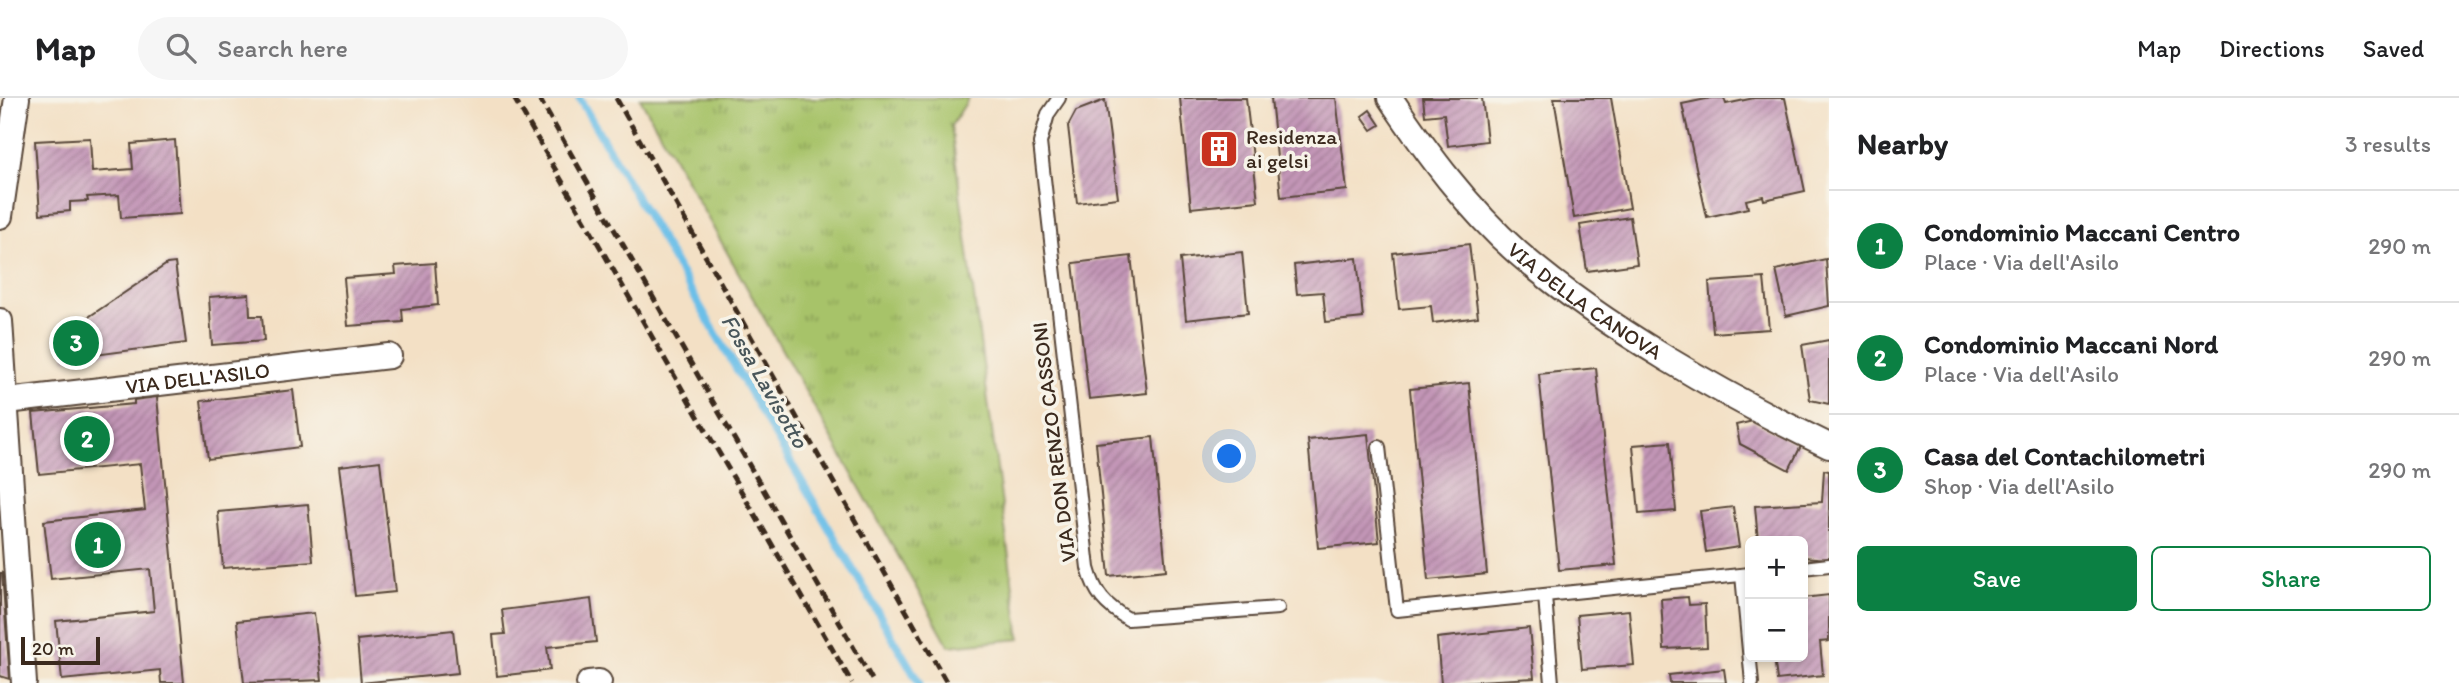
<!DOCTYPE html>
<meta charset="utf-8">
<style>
:root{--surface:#fff;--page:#f6f6f6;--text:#202124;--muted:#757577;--line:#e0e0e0;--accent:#0b8043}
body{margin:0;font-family:Itim,sans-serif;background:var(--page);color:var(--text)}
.controls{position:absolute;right:21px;bottom:21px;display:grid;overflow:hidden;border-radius:10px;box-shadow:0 4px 10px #0003}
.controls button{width:63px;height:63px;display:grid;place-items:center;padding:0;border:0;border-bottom:2px solid var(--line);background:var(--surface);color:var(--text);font:35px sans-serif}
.scale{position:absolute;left:21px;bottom:18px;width:79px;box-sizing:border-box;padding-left:7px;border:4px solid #3b2a1e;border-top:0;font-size:19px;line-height:24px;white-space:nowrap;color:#3b2a1e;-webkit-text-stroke:5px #f7f3e8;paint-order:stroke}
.you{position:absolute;left:1230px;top:359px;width:24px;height:24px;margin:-18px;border:5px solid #fff;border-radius:50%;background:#1a73e8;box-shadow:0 0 0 10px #1a73e833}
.badge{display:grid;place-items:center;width:46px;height:46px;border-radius:50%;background:var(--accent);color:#fff;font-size:23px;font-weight:700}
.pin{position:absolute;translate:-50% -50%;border:4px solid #fff;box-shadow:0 2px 7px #0006}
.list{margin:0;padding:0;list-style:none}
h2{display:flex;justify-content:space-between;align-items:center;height:91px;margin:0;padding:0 28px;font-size:30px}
h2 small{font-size:23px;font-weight:400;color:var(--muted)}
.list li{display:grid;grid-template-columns:46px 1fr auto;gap:21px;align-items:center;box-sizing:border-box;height:112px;padding:0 28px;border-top:2px solid var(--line)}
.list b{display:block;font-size:26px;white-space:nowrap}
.list p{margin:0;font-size:23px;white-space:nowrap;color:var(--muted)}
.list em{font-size:23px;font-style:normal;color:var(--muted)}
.actions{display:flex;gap:14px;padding:21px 28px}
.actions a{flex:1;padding:16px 0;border:2px solid var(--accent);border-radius:10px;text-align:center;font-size:24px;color:var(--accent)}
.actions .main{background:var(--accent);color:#fff}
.icon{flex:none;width:38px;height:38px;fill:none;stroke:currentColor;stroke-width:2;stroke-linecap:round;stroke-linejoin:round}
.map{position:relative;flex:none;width:1829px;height:585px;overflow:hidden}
header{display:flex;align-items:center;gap:42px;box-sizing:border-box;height:98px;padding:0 35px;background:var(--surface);border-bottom:2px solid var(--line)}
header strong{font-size:33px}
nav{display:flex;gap:38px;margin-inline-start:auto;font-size:24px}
.search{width:490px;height:63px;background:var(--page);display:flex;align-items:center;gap:18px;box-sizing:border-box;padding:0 24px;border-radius:38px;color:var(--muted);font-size:26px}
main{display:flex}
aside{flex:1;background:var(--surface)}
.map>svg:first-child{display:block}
</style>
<header>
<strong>Map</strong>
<div class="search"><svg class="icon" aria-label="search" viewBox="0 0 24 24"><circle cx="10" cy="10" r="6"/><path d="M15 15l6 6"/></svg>Search here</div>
<nav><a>Map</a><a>Directions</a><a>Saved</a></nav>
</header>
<main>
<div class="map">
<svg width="1829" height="585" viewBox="0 0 1829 585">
<defs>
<pattern id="grass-tufts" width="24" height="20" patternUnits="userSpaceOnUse" patternTransform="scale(1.75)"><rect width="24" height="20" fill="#a7c369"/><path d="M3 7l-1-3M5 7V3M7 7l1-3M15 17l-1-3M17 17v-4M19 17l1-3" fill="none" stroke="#899f56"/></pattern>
<pattern id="building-hatch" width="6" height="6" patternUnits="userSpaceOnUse" patternTransform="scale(1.75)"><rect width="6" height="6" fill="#c396b7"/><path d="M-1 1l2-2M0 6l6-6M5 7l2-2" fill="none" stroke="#a07b94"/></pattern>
</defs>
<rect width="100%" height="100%" fill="#f7f3e8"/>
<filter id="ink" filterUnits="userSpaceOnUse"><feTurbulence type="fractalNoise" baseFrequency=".0143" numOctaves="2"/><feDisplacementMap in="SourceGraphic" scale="14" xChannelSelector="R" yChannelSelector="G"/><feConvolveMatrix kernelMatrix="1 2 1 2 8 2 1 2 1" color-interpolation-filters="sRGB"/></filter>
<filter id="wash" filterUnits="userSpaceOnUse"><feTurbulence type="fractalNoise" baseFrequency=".00686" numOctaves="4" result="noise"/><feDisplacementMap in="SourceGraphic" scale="28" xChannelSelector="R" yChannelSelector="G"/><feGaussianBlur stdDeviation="1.57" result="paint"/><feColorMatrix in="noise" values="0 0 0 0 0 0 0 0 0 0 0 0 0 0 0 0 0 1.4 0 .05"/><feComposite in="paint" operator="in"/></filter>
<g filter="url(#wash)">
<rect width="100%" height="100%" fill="#f3e0c5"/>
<path fill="url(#grass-tufts)" stroke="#717644" stroke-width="2" d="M640,0H969L951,28L1020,541L949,548Z"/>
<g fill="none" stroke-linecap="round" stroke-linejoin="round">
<path stroke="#6cbfe8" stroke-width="8" d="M579,0L919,585"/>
</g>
<g id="blocks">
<g fill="url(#building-hatch)">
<path d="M1180,0H1246L1258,103L1191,110Z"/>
<path d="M1271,0H1336L1347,92L1281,99Z"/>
<path d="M1423,0H1482L1487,43L1448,48L1444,16L1425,18Z"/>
<path d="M1554,0H1611L1630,110L1574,120Z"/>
<path d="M1711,0H1724L1726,6L1754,0H1785L1805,93L1764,102L1763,98L1746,102L1748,110L1707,119L1682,6Z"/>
<path d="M1105,2L1118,100L1077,105L1068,28L1076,13Z"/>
<path d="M1370,12L1380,27L1372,32L1362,18Z"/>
<path d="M90,40L92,74L133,71L131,46L175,42L180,116L121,120L119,97L87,99L88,103L70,104V113L40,116L35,43Z"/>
<path d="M1630,119L1637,166L1587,173L1580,127Z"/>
<path d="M1469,146L1478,219L1433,225L1431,208L1399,211L1393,155Z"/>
<path d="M1242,154L1248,215L1186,222L1180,161Z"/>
<path d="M1131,158L1147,295L1089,301L1073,165Z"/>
<path d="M1357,160L1363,220L1326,224L1323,194L1297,196L1294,167Z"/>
<path d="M1826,161L1829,208L1786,218L1776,172Z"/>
<path d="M175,165L186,245L65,261L62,237L167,166Z"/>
<path d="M435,165L438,207L402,211L403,224L348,228L344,180L396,176L395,168Z"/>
<path d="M1764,180L1769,231L1713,235L1709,184Z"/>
<path d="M249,196L250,218H262L264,243L212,247L209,199Z"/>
<path d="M1829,242V306L1810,302L1802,247Z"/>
<path d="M1596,270L1616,467L1559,472L1539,276Z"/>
<path d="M1469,285L1487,476L1428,482L1410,291Z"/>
<path d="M293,292L300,349L208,361L201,303Z"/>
<path d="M157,299L184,585H161L160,572L62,582L56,523L154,513L150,471L51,481L44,423L145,412L140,366L39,376L33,315L134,306V302Z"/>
<path d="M1753,323L1801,348L1789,372L1740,346L1736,327Z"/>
<path d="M1368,336L1379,444L1318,450L1308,342Z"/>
<path d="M1153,339L1166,472L1109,478L1096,345Z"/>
<path d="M1670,344L1676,413L1639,416L1633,347Z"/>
<path d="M380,363L395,494L355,498L339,368Z"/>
<path d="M1824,372L1829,373V461L1803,459V443H1758L1755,408L1822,404Z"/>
<path d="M308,406L313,463L223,470L218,414Z"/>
<path d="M1733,409L1739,449L1706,454L1700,413Z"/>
<path d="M0,475H2L10,581L0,578Z"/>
<path d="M1829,497V543L1820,544L1823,577L1777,582L1774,559H1803V500Z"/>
<path d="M1688,499L1689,507L1705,506L1707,549L1664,551L1661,501Z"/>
<path d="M591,501L596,544L547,549L550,572L497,578L493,537L505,536L502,512Z"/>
<path d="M1629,512L1634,567L1582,571L1577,517Z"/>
<path d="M314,515L322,582L244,585L237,523Z"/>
<path d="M1529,530L1534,580L1441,585L1437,540Z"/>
<path d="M453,532L458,575L361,585L357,542Z"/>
<path d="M1724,571L1726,585H1670L1669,577Z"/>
</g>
</g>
</g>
<g filter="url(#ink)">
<use href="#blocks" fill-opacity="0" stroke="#574537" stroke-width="2"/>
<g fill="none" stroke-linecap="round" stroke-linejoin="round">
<g stroke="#574537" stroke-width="16">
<g id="service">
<path d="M1059,0L1048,16L1040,45L1088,470C1095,496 1105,507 1128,521L1278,510"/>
<path d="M1379,349L1397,512L1750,476"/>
<path d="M1803,470L1829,467"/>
<path d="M1742,477L1752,585"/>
<path d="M1545,498L1552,585"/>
</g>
</g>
<g stroke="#574537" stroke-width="28">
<g id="minor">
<path id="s1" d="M1390,0C1427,55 1468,111 1518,155C1603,229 1727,299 1829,348"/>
<path d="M0,118L17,0"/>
<path d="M0,223L24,585"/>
<path id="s2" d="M7,303L389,258"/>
<path d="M589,585L599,584"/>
</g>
</g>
<use href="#service" stroke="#fff" stroke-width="12"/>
<use href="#minor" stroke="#fff" stroke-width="24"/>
<g stroke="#3b2a1e" stroke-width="5" stroke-dasharray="10 5" stroke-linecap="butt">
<path d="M514,0L852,585"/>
<path d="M539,0L874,585"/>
<path d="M616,0L947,585"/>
</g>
</g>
</g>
<defs>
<g id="building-square" transform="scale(2.0125)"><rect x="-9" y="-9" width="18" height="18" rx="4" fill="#c8321e" stroke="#f7f3e8"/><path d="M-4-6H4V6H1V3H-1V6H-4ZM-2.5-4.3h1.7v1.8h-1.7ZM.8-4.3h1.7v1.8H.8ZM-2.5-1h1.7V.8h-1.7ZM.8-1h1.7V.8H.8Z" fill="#fff"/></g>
</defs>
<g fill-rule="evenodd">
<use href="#building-square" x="1219" y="51"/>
</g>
<g text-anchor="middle" stroke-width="7" stroke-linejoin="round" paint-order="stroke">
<g font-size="21" fill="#3b2a1e" stroke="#f7f3e8" text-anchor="start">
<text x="1246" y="46">Residenza<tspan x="1246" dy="24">ai gelsi</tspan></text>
</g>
<g font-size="21" fill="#3b2a1e" stroke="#f7f3e8">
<text dy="7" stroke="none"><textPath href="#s1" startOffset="284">VIA DELLA CANOVA</textPath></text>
<text dy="7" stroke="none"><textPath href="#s2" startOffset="192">VIA DELL'ASILO</textPath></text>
<text transform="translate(1054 344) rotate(-97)" y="7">VIA DON RENZO CASSONI</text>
</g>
<g font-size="23" font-style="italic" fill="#4a575b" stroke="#f7f3e8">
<text transform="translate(765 283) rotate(60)" y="8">Fossa Lavisotto</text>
</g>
</g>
</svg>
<div class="controls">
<button>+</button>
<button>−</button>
</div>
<div class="scale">20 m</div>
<div class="you"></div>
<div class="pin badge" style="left:98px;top:447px">1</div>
<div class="pin badge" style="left:87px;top:341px">2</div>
<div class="pin badge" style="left:76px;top:245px">3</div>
</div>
<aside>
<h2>Nearby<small>3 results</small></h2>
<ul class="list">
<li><span class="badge">1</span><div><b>Condominio Maccani Centro</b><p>Place · Via dell'Asilo</p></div><em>290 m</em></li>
<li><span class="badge">2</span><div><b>Condominio Maccani Nord</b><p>Place · Via dell'Asilo</p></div><em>290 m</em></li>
<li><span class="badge">3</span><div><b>Casa del Contachilometri</b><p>Shop · Via dell'Asilo</p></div><em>290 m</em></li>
</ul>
<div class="actions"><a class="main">Save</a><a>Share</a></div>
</aside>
</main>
